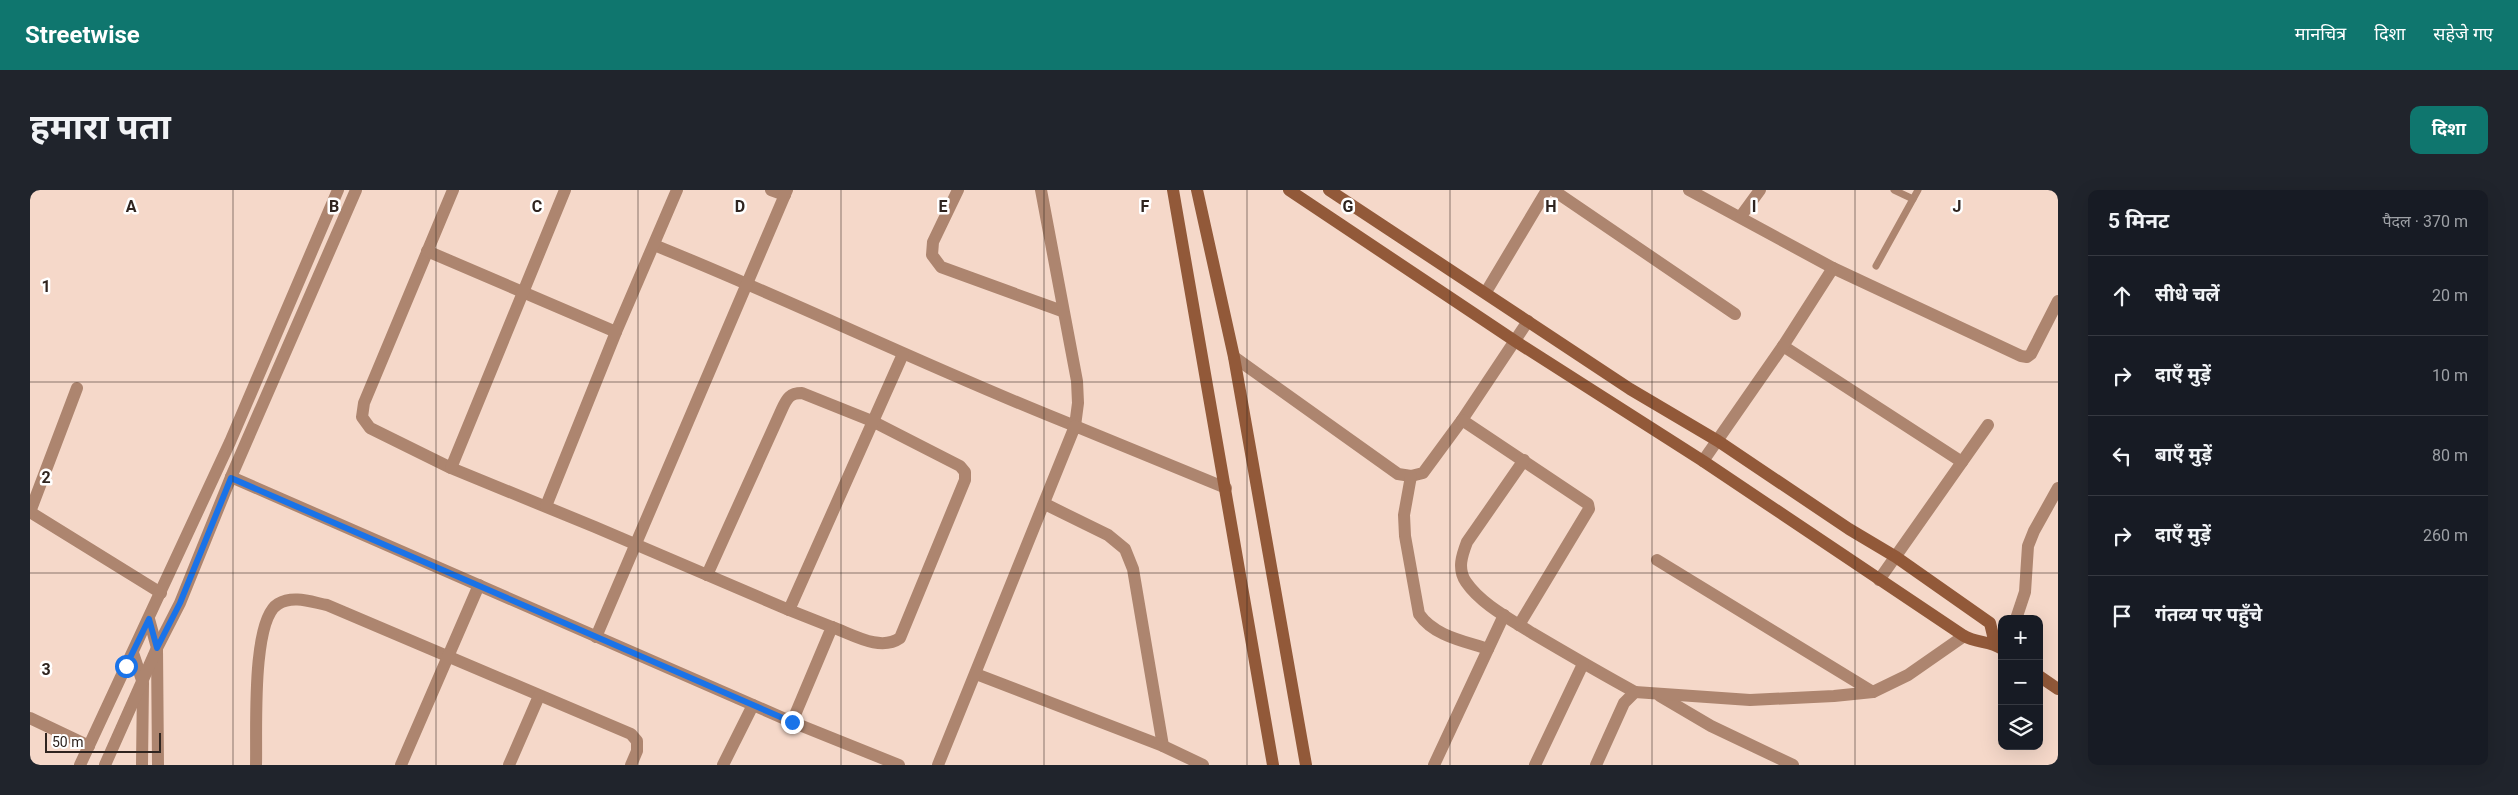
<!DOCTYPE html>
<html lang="hi">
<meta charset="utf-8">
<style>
:root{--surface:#171b24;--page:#20242c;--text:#f1f3f6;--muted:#9ea1a6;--line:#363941;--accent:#0f766e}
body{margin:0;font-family:Roboto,"Noto Sans Devanagari",sans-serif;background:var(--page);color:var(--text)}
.controls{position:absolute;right:15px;bottom:15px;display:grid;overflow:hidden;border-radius:10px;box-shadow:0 5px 20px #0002}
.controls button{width:45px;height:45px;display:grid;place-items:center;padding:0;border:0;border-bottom:1px solid var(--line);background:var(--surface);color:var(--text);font:25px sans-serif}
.scale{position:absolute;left:15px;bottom:12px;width:116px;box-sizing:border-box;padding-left:5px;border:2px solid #2f241f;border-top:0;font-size:14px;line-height:18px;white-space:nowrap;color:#2f241f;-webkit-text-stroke:4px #fff;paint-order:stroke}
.stop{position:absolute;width:15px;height:15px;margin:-11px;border:4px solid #1a73e8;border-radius:50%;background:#fff}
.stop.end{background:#1a73e8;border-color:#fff;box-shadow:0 1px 5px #0008}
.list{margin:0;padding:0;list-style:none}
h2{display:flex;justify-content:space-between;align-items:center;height:65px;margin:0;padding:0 20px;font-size:21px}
h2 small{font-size:16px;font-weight:400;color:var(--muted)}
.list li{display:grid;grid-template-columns:32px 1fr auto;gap:15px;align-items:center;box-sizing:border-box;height:80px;padding:0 20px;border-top:1px solid var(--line)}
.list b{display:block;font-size:19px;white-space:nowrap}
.list em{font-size:16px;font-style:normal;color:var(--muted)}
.icon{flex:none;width:28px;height:28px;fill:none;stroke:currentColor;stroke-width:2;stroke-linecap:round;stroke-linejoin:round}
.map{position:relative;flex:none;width:2028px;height:575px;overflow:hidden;border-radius:10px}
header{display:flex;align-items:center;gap:30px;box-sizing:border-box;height:70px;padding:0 25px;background:var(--accent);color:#fff}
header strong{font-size:24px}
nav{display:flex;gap:28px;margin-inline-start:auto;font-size:18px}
.intro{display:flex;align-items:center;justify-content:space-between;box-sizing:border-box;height:120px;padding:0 30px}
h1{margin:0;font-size:35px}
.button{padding:12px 22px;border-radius:10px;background:var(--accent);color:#fff;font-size:18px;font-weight:700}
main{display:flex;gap:30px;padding:0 30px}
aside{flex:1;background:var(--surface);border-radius:10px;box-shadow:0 5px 20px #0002}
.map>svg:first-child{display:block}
</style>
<header>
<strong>Streetwise</strong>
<nav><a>मानचित्र</a><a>दिशा</a><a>सहेजे गए</a></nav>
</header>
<div class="intro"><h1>हमारा पता</h1><a class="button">दिशा</a></div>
<main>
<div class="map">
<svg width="2028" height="575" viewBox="0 0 2028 575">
<rect width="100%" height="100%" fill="#f5d8c9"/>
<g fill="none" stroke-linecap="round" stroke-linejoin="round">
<g stroke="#ad856f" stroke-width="7">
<path d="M1864,0L1883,9"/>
<path d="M1846,76L1888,0"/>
</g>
<g stroke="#ad856f" stroke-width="12">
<path d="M423,0L334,213L332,227L340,238L421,278L565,337L759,420"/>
<path d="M741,0L755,5"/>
<path d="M928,0L903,52L902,65L911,77L1032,121"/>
<path d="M1523,0L1705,124"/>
<path d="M1659,0L1803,78L1991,166L1997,167L2001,164L2028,111"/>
<path d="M1711,26L1730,0"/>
<path d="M624,55C766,112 903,180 1045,236L1048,213L1047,191L1011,0"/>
<path d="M397,61L586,142"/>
<path d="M1456,102L1517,0"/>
<path d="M1753,156L1932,272"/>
<path d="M1204,167L1368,284L1381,286L1393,283L1432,230L1498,131"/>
<path d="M1432,230L1558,314L1559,319L1489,435"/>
<path d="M1494,270L1437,352C1432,365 1427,379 1436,392C1451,414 1480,429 1502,443C1536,463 1570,483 1605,502"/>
<path d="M1673,271L1753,156L1803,78"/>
<path d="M421,278L535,0"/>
<path d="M1381,286L1374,325L1375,346L1389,424C1404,446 1434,451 1458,459"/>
<path d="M201,287L762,532L869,575"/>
<path d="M1015,314L1078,345L1095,359L1103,379L1133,556"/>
<path d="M516,316L586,142L647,0"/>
<path d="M0,322L131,403"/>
<path d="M0,322L47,198"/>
<path d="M1627,370L1843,502"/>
<path d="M677,385L752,219C757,208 760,203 772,203L842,231L930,276L935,282V290L870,448C850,462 822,444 802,437"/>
<path d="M1849,390L1958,235"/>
<path d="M119,429L127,458L128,575"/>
<path d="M1986,429L1995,402L1998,356L2004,341L2028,298"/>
<path d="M566,447L757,0"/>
<path d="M103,463L113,493L112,575"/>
<path d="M946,484L1133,556L1173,575"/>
<path d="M1630,506L1681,536L1763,575"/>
<path d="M0,528L59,556"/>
<path d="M762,532L802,437L759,420L873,164"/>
<path d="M50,575L200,252L308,0"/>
<path d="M75,575L127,458L150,413L201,287L326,0"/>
<path d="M226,575C227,544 221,430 248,414C263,405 281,412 297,415L601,544L607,551V561L601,575"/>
<path d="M371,575L449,395"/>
<path d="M479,575L509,506"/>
<path d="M693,575L723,515"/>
<path d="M908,575L1045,236L1196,298"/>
<path d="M1404,575L1474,425"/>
<path d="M1505,575L1553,474"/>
<path d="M1566,575L1594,513L1605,502L1720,510L1804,506L1843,502L1878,485L1934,446"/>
</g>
<g stroke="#925939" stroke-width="12">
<path d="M1143,0L1243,575"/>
<path d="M1167,0L1204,167L1276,575"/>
<path d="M1259,0L1485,151L1673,271L1934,446C1946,453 1961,451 1972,459"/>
<path d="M1299,0L1600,199L1688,251L1819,339L1866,367L1960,433L1965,454"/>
<path d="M2009,486L2028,499"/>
</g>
</g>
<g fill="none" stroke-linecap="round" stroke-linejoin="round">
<path stroke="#1a73e8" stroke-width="6" d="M96,476L119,429L127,458L150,413L201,288L762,532"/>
</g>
<path fill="none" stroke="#2f241f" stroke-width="1" stroke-opacity="0.55" d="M203,0V575M406,0V575M608,0V575M811,0V575M1014,0V575M1217,0V575M1420,0V575M1622,0V575M1825,0V575M0,192H2028M0,383H2028"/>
<g font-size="16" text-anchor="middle" font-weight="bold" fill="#2f241f" stroke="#fff" stroke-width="5" stroke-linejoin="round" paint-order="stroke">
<text x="101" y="22">A</text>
<text x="304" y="22">B</text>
<text x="507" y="22">C</text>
<text x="710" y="22">D</text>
<text x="913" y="22">E</text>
<text x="1115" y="22">F</text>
<text x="1318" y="22">G</text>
<text x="1521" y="22">H</text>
<text x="1724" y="22">I</text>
<text x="1927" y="22">J</text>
<text x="16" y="102">1</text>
<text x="16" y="293">2</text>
<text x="16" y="485">3</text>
</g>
</svg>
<div class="controls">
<button>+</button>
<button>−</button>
<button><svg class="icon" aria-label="layers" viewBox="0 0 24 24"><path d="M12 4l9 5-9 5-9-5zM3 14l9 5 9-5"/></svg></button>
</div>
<div class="scale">50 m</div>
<div class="stop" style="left:96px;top:476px"></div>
<div class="stop end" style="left:762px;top:532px"></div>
</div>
<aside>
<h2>5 मिनट<small>पैदल · 370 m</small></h2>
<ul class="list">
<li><svg class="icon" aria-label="ahead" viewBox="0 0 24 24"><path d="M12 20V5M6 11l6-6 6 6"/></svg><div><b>सीधे चलें</b></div><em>20 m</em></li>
<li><svg class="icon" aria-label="right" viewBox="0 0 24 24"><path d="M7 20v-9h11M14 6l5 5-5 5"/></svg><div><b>दाएँ मुड़ें</b></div><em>10 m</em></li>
<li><svg class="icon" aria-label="left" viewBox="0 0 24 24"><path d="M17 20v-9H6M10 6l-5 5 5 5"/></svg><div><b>बाएँ मुड़ें</b></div><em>80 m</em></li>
<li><svg class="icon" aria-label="right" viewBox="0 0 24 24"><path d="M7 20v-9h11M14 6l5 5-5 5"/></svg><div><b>दाएँ मुड़ें</b></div><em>260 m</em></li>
<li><svg class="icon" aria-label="arrive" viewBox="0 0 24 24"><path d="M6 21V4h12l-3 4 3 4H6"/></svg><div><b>गंतव्य पर पहुँचे</b></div></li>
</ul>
</aside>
</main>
